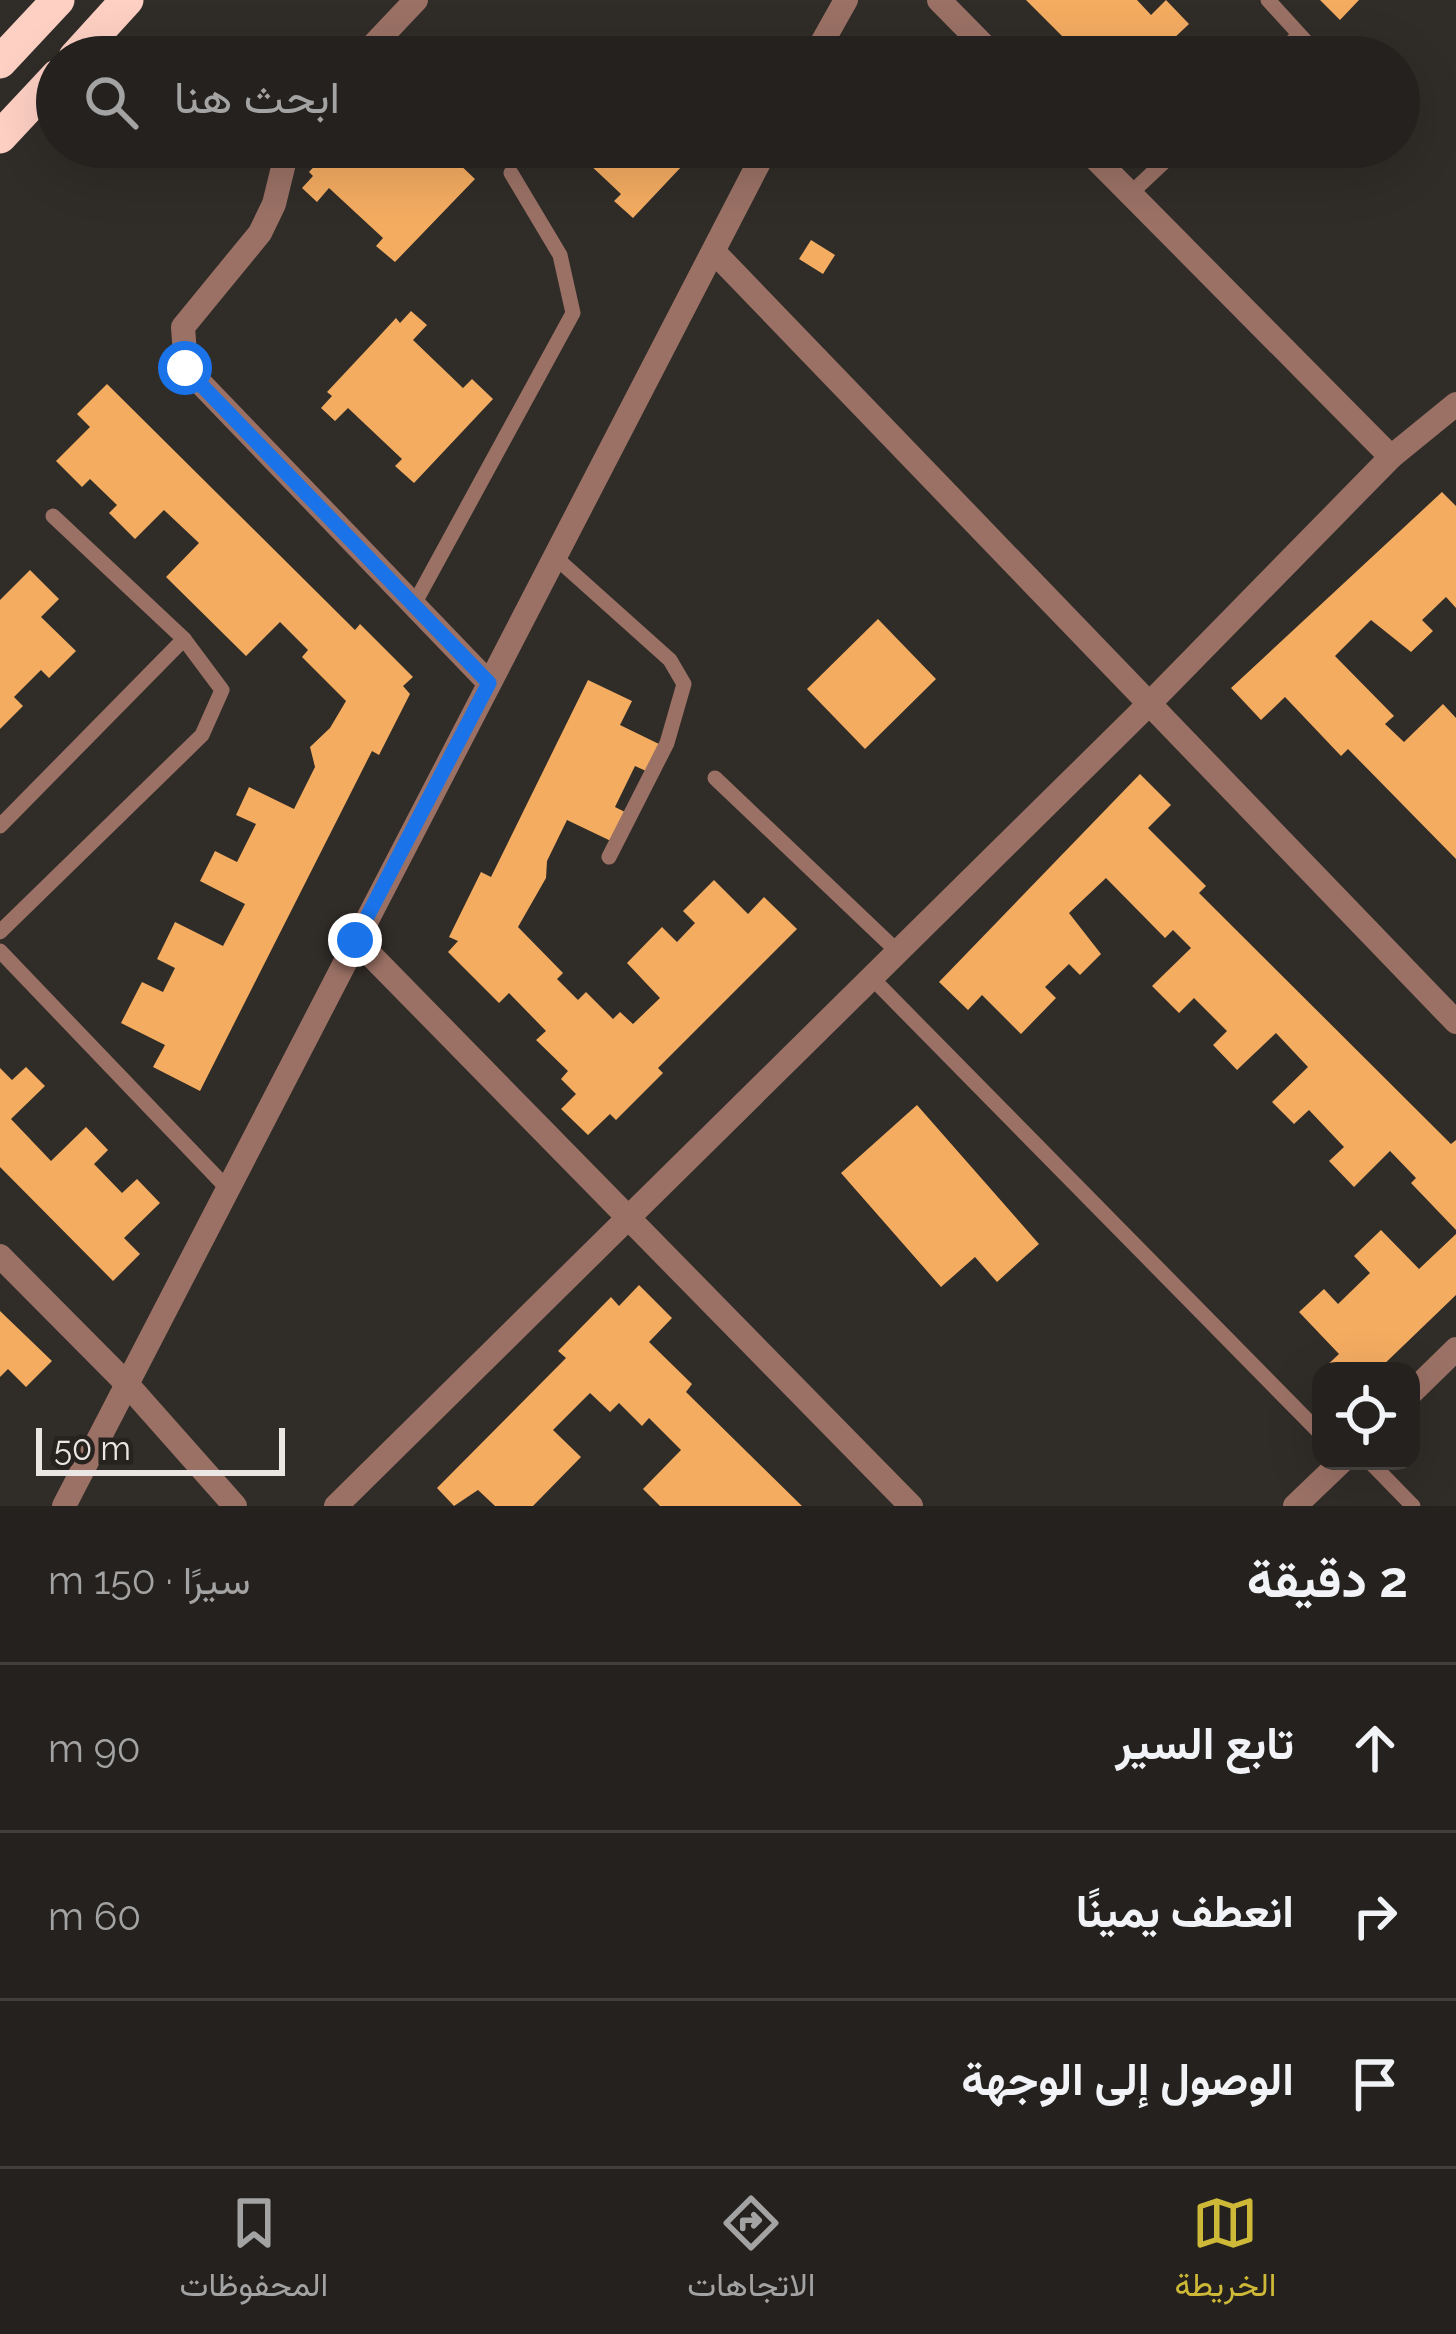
<!DOCTYPE html>
<html lang="ar">
<meta charset="utf-8">
<style>
:root{--surface:#24211e;--page:#302e2b;--text:#f1f3f6;--muted:#a3a3a4;--line:#413e3c;--accent:#ceb837}
body{margin:0;font-family:Raleway,Vazirmatn,sans-serif;background:var(--page);color:var(--text);direction:rtl}
.controls{position:absolute;right:36px;bottom:36px;display:grid;overflow:hidden;border-radius:24px;box-shadow:0 12px 48px #0002}
.controls button{width:108px;height:108px;display:grid;place-items:center;padding:0;border:0;border-bottom:3px solid var(--line);background:var(--surface);color:var(--text);font:60px sans-serif}
.scale{position:absolute;left:36px;bottom:30px;width:249px;box-sizing:border-box;padding-left:12px;border:6px solid #e9e6e3;border-top:0;font-size:33px;line-height:42px;white-space:nowrap;color:#e9e6e3;-webkit-text-stroke:9px #26221e;paint-order:stroke}
.stop{position:absolute;width:36px;height:36px;margin:-27px;border:9px solid #1a73e8;border-radius:50%;background:#fff}
.stop.end{background:#1a73e8;border-color:#fff;box-shadow:0 3px 12px #0008}
.list{margin:0;padding:0;list-style:none}
h2{display:flex;justify-content:space-between;align-items:center;height:156px;margin:0;padding:0 48px;font-size:51px}
h2 small{font-size:39px;font-weight:400;color:var(--muted)}
.list li{display:grid;grid-template-columns:78px 1fr auto;gap:36px;align-items:center;box-sizing:border-box;height:168px;padding:0 48px;border-top:3px solid var(--line)}
.list b{display:block;font-size:45px;white-space:nowrap}
.list em{font-size:39px;font-style:normal;color:var(--muted)}
.icon{flex:none;width:66px;height:66px;fill:none;stroke:currentColor;stroke-width:2;stroke-linecap:round;stroke-linejoin:round}
.map{position:relative;flex:none;width:1456px;height:1506px;overflow:hidden;direction:ltr}
.search{position:absolute;background:var(--surface);box-shadow:0 12px 48px #0002;left:36px;right:36px;top:36px;height:132px;display:flex;align-items:center;gap:30px;box-sizing:border-box;padding:0 42px;border-radius:66px;color:var(--muted);font-size:45px}
.sheet{height:660px;background:var(--surface)}
nav{display:flex;justify-content:space-around;align-items:center;box-sizing:border-box;height:168px;border-top:3px solid var(--line);background:var(--surface);font-size:33px;color:var(--muted)}
nav a{display:grid;justify-items:center;gap:6px}
nav .on{color:var(--accent)}
.map>svg:first-child{display:block}
</style>
<div class="map">
<svg width="1456" height="1506" viewBox="0 0 1456 1506">
<rect width="100%" height="100%" fill="#302c28"/>
<g fill="#f4ac61">
<path d="M1026,0H1137L1151,15L1166,0L1189,24L1154,57H1083Z"/>
<path d="M1320,0H1359L1340,20Z"/>
<path d="M332,147H423L445,168L454,159L475,179L395,262L376,246L383,238L329,188L317,202L302,188L313,176L309,172Z"/>
<path d="M571,147H700L633,218L614,201L621,194Z"/>
<path d="M811,240L835,255L823,274L799,259Z"/>
<path d="M411,311L427,325L413,340L463,388L472,379L493,399L414,483L395,466L402,459L348,408L335,421L321,408L332,396L327,392L372,344L396,318L400,323Z"/>
<path d="M107,384L355,630L360,624L413,677L403,686L410,694L379,755L372,751L200,1091L153,1067L165,1045L121,1023L142,982L163,992L175,968L157,959L175,922L223,946L245,904L200,881L215,851L237,862L256,824L236,815L249,787L294,809L315,767L310,747L330,728L346,701L302,657L308,650L280,622L246,656L166,577L199,543L164,510L135,539L109,513L117,505L90,479L82,487L56,461L90,427L77,414Z"/>
<path d="M1442,492L1456,506V608L1446,597L1422,620L1433,631L1411,652L1371,620L1335,656L1394,716L1385,724L1404,742L1443,704L1456,718V859L1348,749L1341,756L1285,697L1261,720L1231,688Z"/>
<path d="M30,570L59,599L41,617L76,651L49,678L41,670L14,697L23,706L0,729V600Z"/>
<path d="M878,619L936,679L865,749L807,689Z"/>
<path d="M588,680L632,701L620,725L659,744L646,771L635,766L615,807L627,813L613,842L567,820L547,861L546,878L518,927L563,973L557,979L578,1000L586,992L613,1019L620,1012L633,1024L660,998L627,963L662,927L677,942L695,923L683,911L714,880L748,914L764,897L797,929L658,1068L663,1073L616,1120L610,1114L588,1135L561,1109L576,1094L561,1079L568,1071L536,1040L546,1031L509,993L499,1003L448,952L458,941L449,937L481,872L491,877Z"/>
<path d="M1140,774L1171,805L1148,828L1206,886L1199,893L1451,1144L1456,1140V1230L1411,1183L1416,1178L1390,1151L1354,1187L1329,1161L1344,1147L1309,1110L1294,1124L1272,1102L1308,1067L1276,1033L1237,1070L1213,1045L1227,1031L1194,998L1179,1013L1152,986L1191,948L1173,930L1165,938L1106,878L1069,913L1101,954L1080,975L1069,964L1045,987L1056,998L1021,1034L982,995L968,1010L939,982Z"/>
<path d="M26,1067L45,1086L11,1119L51,1161L86,1127L108,1150L94,1164L122,1193L137,1179L160,1203L124,1238L140,1254L113,1281L0,1167V1068L12,1080Z"/>
<path d="M917,1105L1039,1244L997,1282L975,1257L941,1287L841,1173Z"/>
<path d="M1381,1230L1419,1269L1456,1234V1295L1377,1371H1321L1339,1354L1299,1312L1324,1289L1338,1304L1370,1273L1354,1256Z"/>
<path d="M639,1285L672,1318L649,1342L692,1384L686,1392L802,1506H660L643,1489L681,1450L649,1418L642,1426L619,1403L610,1412L590,1393L553,1430L581,1457L533,1506H495L478,1490L454,1506L437,1488L566,1358L558,1351L611,1297L619,1306Z"/>
<path d="M0,1311L52,1361L26,1387L8,1369L0,1377Z"/>
</g>
<g fill="none" stroke-linecap="round" stroke-linejoin="round">
<g stroke="#9b7165" stroke-width="15">
<path d="M1268,0L1320,57"/>
<path d="M1276,57L1299,35"/>
<path d="M1130,194L1180,147"/>
<path d="M53,516L184,639"/>
<path d="M555,557L670,660L684,684L667,743L609,857"/>
<path d="M412,608L573,313L560,255L511,173"/>
<path d="M715,778L898,952"/>
<path d="M0,826L184,639L222,690L202,735L0,932"/>
<path d="M0,951L227,1188"/>
<path d="M871,977L1321,1434"/>
<path d="M1369,1461L1413,1506"/>
</g>
<g stroke="#9b7165" stroke-width="24">
<path d="M939,0L995,57"/>
<path d="M362,57L416,0"/>
<path d="M288,147L274,204L260,233L183,327L186,368L489,683"/>
<path d="M1084,147L1391,457"/>
<path d="M716,254L1456,1022"/>
<path d="M355,939L911,1506"/>
<path d="M0,1256L126,1383L235,1506"/>
<path d="M1411,1393L1456,1349"/>
<path d="M336,1506L1150,703L1391,457L1456,404"/>
<path d="M1295,1506L1342,1461"/>
</g>
<g stroke="#9b7165" stroke-width="24">
<path d="M814,57L846,0"/>
<path d="M64,1506L767,147"/>
</g>
<g stroke="#fed0c4" stroke-width="33">
<path d="M75,57L127,0"/>
<path d="M0,62L58,0"/>
<path d="M0,137L57,76"/>
</g>
</g>
<g fill="none" stroke-linecap="round" stroke-linejoin="round">
<path stroke="#1a73e8" stroke-width="15" d="M185,368L489,683L355,940"/>
</g>
</svg>
<div class="controls">
<button><svg class="icon" aria-label="locate" viewBox="0 0 24 24"><circle cx="12" cy="12" r="6"/><path d="M12 2v4M12 18v4M2 12h4M18 12h4"/></svg></button>
</div>
<div class="scale">50 m</div>
<div class="stop" style="left:185px;top:368px"></div>
<div class="stop end" style="left:355px;top:940px"></div>
<div class="search"><svg class="icon" aria-label="search" viewBox="0 0 24 24"><circle cx="10" cy="10" r="6"/><path d="M15 15l6 6"/></svg>ابحث هنا</div>
</div>
<section class="sheet">
<h2>2 دقيقة<small>سيرًا · 150 m</small></h2>
<ul class="list">
<li><svg class="icon" aria-label="ahead" viewBox="0 0 24 24"><path d="M12 20V5M6 11l6-6 6 6"/></svg><div><b>تابع السير</b></div><em>90 m</em></li>
<li><svg class="icon" aria-label="right" viewBox="0 0 24 24"><path d="M7 20v-9h11M14 6l5 5-5 5"/></svg><div><b>انعطف يمينًا</b></div><em>60 m</em></li>
<li><svg class="icon" aria-label="arrive" viewBox="0 0 24 24"><path d="M6 21V4h12l-3 4 3 4H6"/></svg><div><b>الوصول إلى الوجهة</b></div></li>
</ul>
</section>
<nav>
<a class="on"><svg class="icon" aria-label="map" viewBox="0 0 24 24"><path d="M3 6l6-2 6 2 6-2v14l-6 2-6-2-6 2zM9 4v14M15 6v14"/></svg>الخريطة</a>
<a><svg class="icon" aria-label="directions" viewBox="0 0 24 24"><path d="M12 3l9 9-9 9-9-9zM9 14v-3h6M13 9l2 2-2 2"/></svg>الاتجاهات</a>
<a><svg class="icon" aria-label="saved" viewBox="0 0 24 24"><path d="M7 4h10v16l-5-4-5 4z"/></svg>المحفوظات</a>
</nav>
